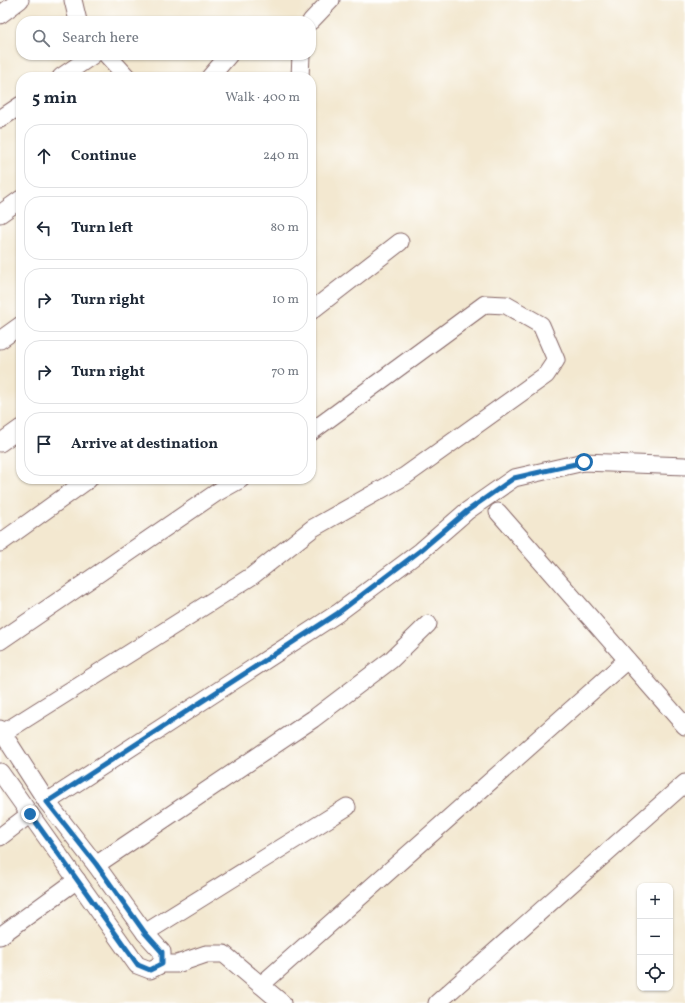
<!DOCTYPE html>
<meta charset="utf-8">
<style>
:root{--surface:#fff;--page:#f2f2f3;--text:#1f2937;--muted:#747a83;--line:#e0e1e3}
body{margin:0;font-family:Vollkorn,serif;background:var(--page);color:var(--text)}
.controls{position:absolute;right:12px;bottom:12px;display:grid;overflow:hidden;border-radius:8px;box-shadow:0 1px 3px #0004}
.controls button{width:36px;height:36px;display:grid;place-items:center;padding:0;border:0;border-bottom:1px solid var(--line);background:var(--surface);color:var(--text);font:20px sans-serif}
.stop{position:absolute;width:12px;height:12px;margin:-9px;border:3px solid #1f6fb2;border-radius:50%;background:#fff}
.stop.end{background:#1f6fb2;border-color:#fff;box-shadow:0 1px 4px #0008}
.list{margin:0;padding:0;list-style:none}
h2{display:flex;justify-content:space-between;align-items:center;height:52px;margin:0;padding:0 16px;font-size:17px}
h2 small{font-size:13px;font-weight:400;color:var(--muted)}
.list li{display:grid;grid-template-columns:26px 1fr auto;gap:12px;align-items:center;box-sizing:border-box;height:64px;margin:0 8px 8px;padding:0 8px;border:1px solid var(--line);border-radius:16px}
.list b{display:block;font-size:15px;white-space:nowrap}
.list em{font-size:13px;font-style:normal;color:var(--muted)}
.icon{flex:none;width:22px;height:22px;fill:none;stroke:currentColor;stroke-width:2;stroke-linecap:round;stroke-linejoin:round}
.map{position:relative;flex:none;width:685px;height:1003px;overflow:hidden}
.search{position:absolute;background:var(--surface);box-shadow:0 1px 3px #0004;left:16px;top:16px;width:300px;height:44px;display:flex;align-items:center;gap:10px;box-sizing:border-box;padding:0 14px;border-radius:16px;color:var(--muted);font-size:15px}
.panel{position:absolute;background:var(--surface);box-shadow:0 1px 3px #0004;left:16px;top:72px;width:300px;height:412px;border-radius:16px}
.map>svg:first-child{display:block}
</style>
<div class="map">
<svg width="685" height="1003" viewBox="0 0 685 1003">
<rect width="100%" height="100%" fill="#fff"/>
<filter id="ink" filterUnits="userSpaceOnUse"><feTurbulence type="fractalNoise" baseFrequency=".025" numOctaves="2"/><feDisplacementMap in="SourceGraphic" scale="8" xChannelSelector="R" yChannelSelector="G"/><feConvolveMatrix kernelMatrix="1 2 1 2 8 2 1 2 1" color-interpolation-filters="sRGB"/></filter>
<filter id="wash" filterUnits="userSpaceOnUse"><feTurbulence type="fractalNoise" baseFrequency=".012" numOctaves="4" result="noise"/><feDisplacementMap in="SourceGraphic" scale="16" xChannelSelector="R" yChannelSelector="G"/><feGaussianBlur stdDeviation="0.9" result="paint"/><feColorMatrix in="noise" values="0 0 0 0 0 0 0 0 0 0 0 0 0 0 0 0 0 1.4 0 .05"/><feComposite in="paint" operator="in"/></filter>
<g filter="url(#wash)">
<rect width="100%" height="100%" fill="#f3e8d0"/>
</g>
<g filter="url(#ink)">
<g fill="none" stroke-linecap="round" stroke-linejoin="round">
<g stroke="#856565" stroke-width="19">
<g id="street">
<path d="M73,0L78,21"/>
<path d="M0,15L20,0"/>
<path d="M311,21L331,0"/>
<path d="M107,55L127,77"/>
<path d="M61,77L93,55"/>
<path d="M210,77L229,55"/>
<path d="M300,77L301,55"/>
<path d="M0,119L21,105"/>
<path d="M0,214L21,199"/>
<path d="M311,311L400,242"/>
<path d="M0,340L21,325"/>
<path d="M0,443L21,428"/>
<path d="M498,512L685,726"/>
<path d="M0,543L89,479"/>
<path d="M0,641L216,493L241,479"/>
<path d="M0,729L47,802L96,865L145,933L162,952V964"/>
<path d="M3,733L252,576L313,528L405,476L546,375L556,360L541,325L506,305L485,304L311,432"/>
<path d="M0,772L137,965L150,970L162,964H177L206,954H224L282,1003"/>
<path d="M47,802L338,613L421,551L467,511L514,478L584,462L685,466"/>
<path d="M0,837L30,814"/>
<path d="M96,865L313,719L391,660L428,624"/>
<path d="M145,933L347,807"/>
<path d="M0,936L77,880"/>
<path d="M261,985L627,660"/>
<path d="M437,1003L685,783"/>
</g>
</g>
<use href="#street" stroke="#fff" stroke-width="17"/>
</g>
</g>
<g fill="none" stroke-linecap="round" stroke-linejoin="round" filter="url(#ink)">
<path stroke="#1f6fb2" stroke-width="5" d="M30,814L138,965L150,970L162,964V952L145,933L96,864L47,802L338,613L421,550L467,511L514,478L584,462"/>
</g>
</svg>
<div class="controls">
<button>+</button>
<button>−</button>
<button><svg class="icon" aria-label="locate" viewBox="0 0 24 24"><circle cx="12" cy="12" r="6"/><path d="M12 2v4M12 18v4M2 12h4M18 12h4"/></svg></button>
</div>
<div class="stop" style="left:584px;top:462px"></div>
<div class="stop end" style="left:30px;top:814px"></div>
<div class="search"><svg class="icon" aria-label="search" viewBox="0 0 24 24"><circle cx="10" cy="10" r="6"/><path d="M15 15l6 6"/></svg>Search here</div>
<section class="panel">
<h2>5 min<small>Walk · 400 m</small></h2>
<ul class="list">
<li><svg class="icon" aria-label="ahead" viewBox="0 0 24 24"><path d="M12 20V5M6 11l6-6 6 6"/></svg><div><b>Continue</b></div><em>240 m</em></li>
<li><svg class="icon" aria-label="left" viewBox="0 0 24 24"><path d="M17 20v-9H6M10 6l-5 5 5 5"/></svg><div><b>Turn left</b></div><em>80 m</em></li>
<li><svg class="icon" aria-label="right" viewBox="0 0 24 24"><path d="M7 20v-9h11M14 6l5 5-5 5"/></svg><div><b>Turn right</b></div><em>10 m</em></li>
<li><svg class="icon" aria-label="right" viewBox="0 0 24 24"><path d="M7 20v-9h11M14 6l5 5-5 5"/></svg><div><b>Turn right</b></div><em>70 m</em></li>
<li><svg class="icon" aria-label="arrive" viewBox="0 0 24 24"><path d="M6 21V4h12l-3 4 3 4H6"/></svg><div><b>Arrive at destination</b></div></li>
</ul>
</section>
</div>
